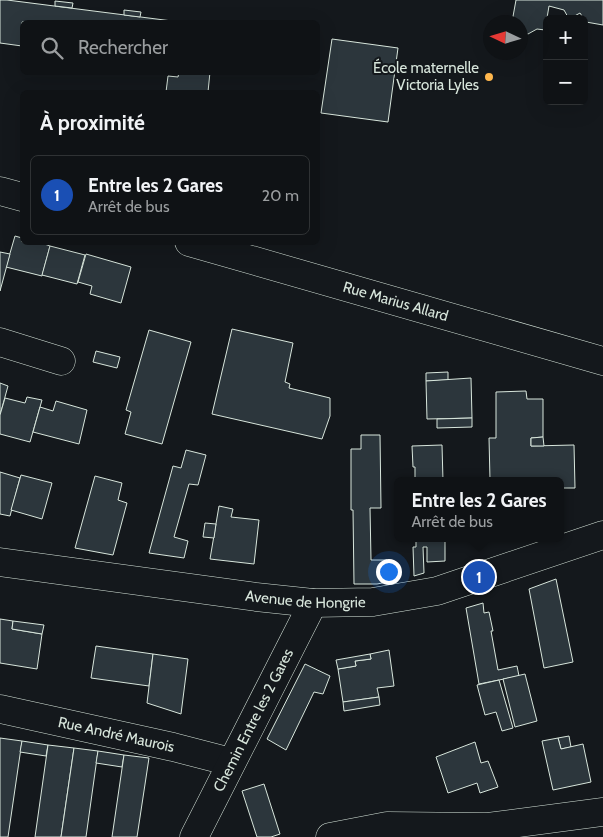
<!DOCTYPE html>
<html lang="fr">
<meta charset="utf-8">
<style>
:root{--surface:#0f1215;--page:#181b1e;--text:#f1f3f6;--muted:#9b9ea0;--line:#2f3234;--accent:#8c9099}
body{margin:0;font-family:Cabin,sans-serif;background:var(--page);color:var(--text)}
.controls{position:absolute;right:15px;top:15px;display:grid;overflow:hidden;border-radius:8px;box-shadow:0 5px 20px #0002}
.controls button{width:45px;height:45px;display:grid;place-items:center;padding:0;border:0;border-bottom:1px solid var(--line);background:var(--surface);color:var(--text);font:25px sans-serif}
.compass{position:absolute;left:483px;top:15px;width:45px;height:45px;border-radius:50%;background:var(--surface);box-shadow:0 5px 20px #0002;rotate:274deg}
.you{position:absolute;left:388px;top:571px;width:18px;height:18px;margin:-12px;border:4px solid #fff;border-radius:50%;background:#1a73e8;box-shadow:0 0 0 8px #1a73e833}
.badge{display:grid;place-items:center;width:32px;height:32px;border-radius:50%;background:var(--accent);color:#fff;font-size:16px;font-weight:700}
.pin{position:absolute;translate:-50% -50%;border:2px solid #fff;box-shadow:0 1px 5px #0006}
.popup{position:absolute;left:394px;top:477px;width:170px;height:65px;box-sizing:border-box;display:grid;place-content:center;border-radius:8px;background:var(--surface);filter:drop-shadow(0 1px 4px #0005);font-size:16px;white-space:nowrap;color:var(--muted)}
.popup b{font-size:19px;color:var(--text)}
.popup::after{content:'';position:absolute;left:50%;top:100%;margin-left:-10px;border:10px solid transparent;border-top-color:var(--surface)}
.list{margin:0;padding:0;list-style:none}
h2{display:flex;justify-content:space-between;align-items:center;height:65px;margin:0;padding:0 20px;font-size:21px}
h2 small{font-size:16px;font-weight:400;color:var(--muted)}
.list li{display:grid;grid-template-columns:32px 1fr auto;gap:15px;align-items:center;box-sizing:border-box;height:80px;margin:0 10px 10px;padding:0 10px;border:1px solid var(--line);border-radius:8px}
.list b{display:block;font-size:19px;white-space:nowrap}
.list p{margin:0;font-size:16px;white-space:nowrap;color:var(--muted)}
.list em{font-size:16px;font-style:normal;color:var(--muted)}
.icon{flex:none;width:28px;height:28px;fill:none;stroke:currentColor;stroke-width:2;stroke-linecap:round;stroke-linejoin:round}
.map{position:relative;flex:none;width:603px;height:837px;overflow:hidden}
.search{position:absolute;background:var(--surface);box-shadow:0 5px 20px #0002;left:20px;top:20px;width:300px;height:55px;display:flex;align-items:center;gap:12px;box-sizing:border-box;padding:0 18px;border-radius:8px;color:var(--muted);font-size:19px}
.panel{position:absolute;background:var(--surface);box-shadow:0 5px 20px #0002;left:20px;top:90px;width:300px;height:155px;border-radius:8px}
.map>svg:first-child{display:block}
</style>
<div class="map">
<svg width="603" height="837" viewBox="0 0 603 837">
<rect width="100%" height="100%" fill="#14181c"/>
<g fill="#2c363c" stroke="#d8e6dc">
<path d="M0,0H7L180,22H22V46L0,43Z"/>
<path d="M516,0H603V25L586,22L580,13L569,19L564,10L549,6L545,30L537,29L528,34L520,33V22H512Z"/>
<path d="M55,1L73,3L72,8L55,6Z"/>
<path d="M124,10L141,12L140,17L124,15Z"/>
<path d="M332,39L398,48L388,122L321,113Z"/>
<path d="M179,72H210L208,92H166L168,76L178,77Z"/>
<path d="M15,236L22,238V242H39L50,246L42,276L6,267Z"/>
<path d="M50,246L85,255L77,284L42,275Z"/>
<path d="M0,252L10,254L0,291Z"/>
<path d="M86,254L131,267L121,303L90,294L92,286L78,282Z"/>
<path d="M232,329L293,343L285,382L290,384L289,388L330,398V416L322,439L212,414Z"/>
<path d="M149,330L191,342L162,444L125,434L131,412L126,410Z"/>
<path d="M96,351L120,357L117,368L93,362Z"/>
<path d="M448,372V380L426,381V373Z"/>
<path d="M471,378L472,418L427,419L426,381Z"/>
<path d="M0,383L8,386L0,415Z"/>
<path d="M526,391L527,399H543V437L531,438V446L574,445L575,488H560V481L490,480L489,438H496V392Z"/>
<path d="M27,397L42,400L30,442L0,434V415L5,398L25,403Z"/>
<path d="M56,401L87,410L79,444L33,432L40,407L53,411Z"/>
<path d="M472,418V427L437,428V419Z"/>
<path d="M361,435H380L381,508H370L371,560H387V582L377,584H354L353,510H351V449H361Z"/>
<path d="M543,437L544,446H531V438Z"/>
<path d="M442,445L443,481H415V467H413L412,446Z"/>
<path d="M186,450L206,455L198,485L189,484L174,537L188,541L184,558L149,553L173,466L181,468Z"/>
<path d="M0,472L20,478L10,516L0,514Z"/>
<path d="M21,475L52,483L42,519L11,510Z"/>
<path d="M95,476L122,483L118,500L127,503L113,555L75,548Z"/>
<path d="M219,506L233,509L231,517L259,520L254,564L210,559Z"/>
<path d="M205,523L216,524L214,538L203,537Z"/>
<path d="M416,538H445V561L427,562V547H423L424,573L414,576L413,547H416Z"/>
<path d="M556,579L573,662L544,668L529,589Z"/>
<path d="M483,603L484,613L489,612L493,631H491L498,670L517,666L519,676L479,684L466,608Z"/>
<path d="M0,619L13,621L12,629L42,634L37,669L0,663Z"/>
<path d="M13,621L44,625L42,634L12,629Z"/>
<path d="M96,646L153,654L149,686L91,678Z"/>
<path d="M389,650L394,686L377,688L379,697L343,702L338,669L356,666L355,661L371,659L370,654Z"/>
<path d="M153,654L188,659L181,714L147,703Z"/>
<path d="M370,654L371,659L355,661L356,666L338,669L336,660Z"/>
<path d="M305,664L330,676L323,694L314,692L286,750L267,739Z"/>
<path d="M525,674L537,721L515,727L503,679Z"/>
<path d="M499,680L513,728L502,731L496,712L485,715L477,685Z"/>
<path d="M379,697L380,705L344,711L343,702Z"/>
<path d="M569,736L571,747L561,749L558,738Z"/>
<path d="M0,738L22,741L8,837H0Z"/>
<path d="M558,738L561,749L583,744L591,782L553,790L542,741Z"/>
<path d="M22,741L48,745L46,756L20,752Z"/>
<path d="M475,742L481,763L488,761L498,787L480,793L477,783L448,793L436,757Z"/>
<path d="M48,745L74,748L61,837H35Z"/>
<path d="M74,748L98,751L86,837H61Z"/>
<path d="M98,751L124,755L122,767L96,763Z"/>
<path d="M124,755L149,758L137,837H112Z"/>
<path d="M264,784L280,834L271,837H257L242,791Z"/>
</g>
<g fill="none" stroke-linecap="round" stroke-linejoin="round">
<g stroke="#d8e6dc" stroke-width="29">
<g id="minor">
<path d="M0,191L22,197"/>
<path id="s1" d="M189,242L603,361"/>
<path d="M0,342L61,361"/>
<path id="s2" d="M0,562L256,597L313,603L373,602L437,591L603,535"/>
<path id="s3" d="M0,709L173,747L231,762"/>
<path id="s4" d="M194,837L313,603"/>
<path d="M330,837L387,826L488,827L603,812"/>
</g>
</g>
<use href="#minor" stroke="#14181c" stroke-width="28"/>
</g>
<circle fill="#ffb74d" stroke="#14181c" stroke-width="2" cx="489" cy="77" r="5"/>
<g text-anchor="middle" stroke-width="4" stroke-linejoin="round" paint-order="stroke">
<g font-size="15" fill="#d8e6dc" stroke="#14181c" text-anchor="end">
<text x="479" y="73">École maternelle<tspan x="479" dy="17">Victoria Lyles</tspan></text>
</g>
<g font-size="15" fill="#d8e6dc" stroke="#14181c">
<text dy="5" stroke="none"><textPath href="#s1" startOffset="215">Rue Marius Allard</textPath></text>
<text dy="5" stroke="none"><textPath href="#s2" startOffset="308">Avenue de Hongrie</textPath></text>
<text dy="5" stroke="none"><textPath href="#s4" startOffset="131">Chemin Entre les 2 Gares</textPath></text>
<text dy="5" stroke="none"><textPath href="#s3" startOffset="119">Rue André Maurois</textPath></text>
</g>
</g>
</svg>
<div class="controls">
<button>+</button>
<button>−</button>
</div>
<svg class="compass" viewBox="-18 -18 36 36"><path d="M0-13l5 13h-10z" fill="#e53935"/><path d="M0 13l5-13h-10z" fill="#9b9ea0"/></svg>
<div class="you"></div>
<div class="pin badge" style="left:479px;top:577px;background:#1a4fb4">1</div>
<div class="popup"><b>Entre les 2 Gares</b>Arrêt de bus</div>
<div class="search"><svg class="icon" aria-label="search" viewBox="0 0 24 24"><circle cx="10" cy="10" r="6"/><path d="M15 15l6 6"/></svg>Rechercher</div>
<section class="panel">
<h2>À proximité<small></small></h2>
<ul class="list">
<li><span class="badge" style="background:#1a4fb4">1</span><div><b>Entre les 2 Gares</b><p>Arrêt de bus</p></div><em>20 m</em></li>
</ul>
</section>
</div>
